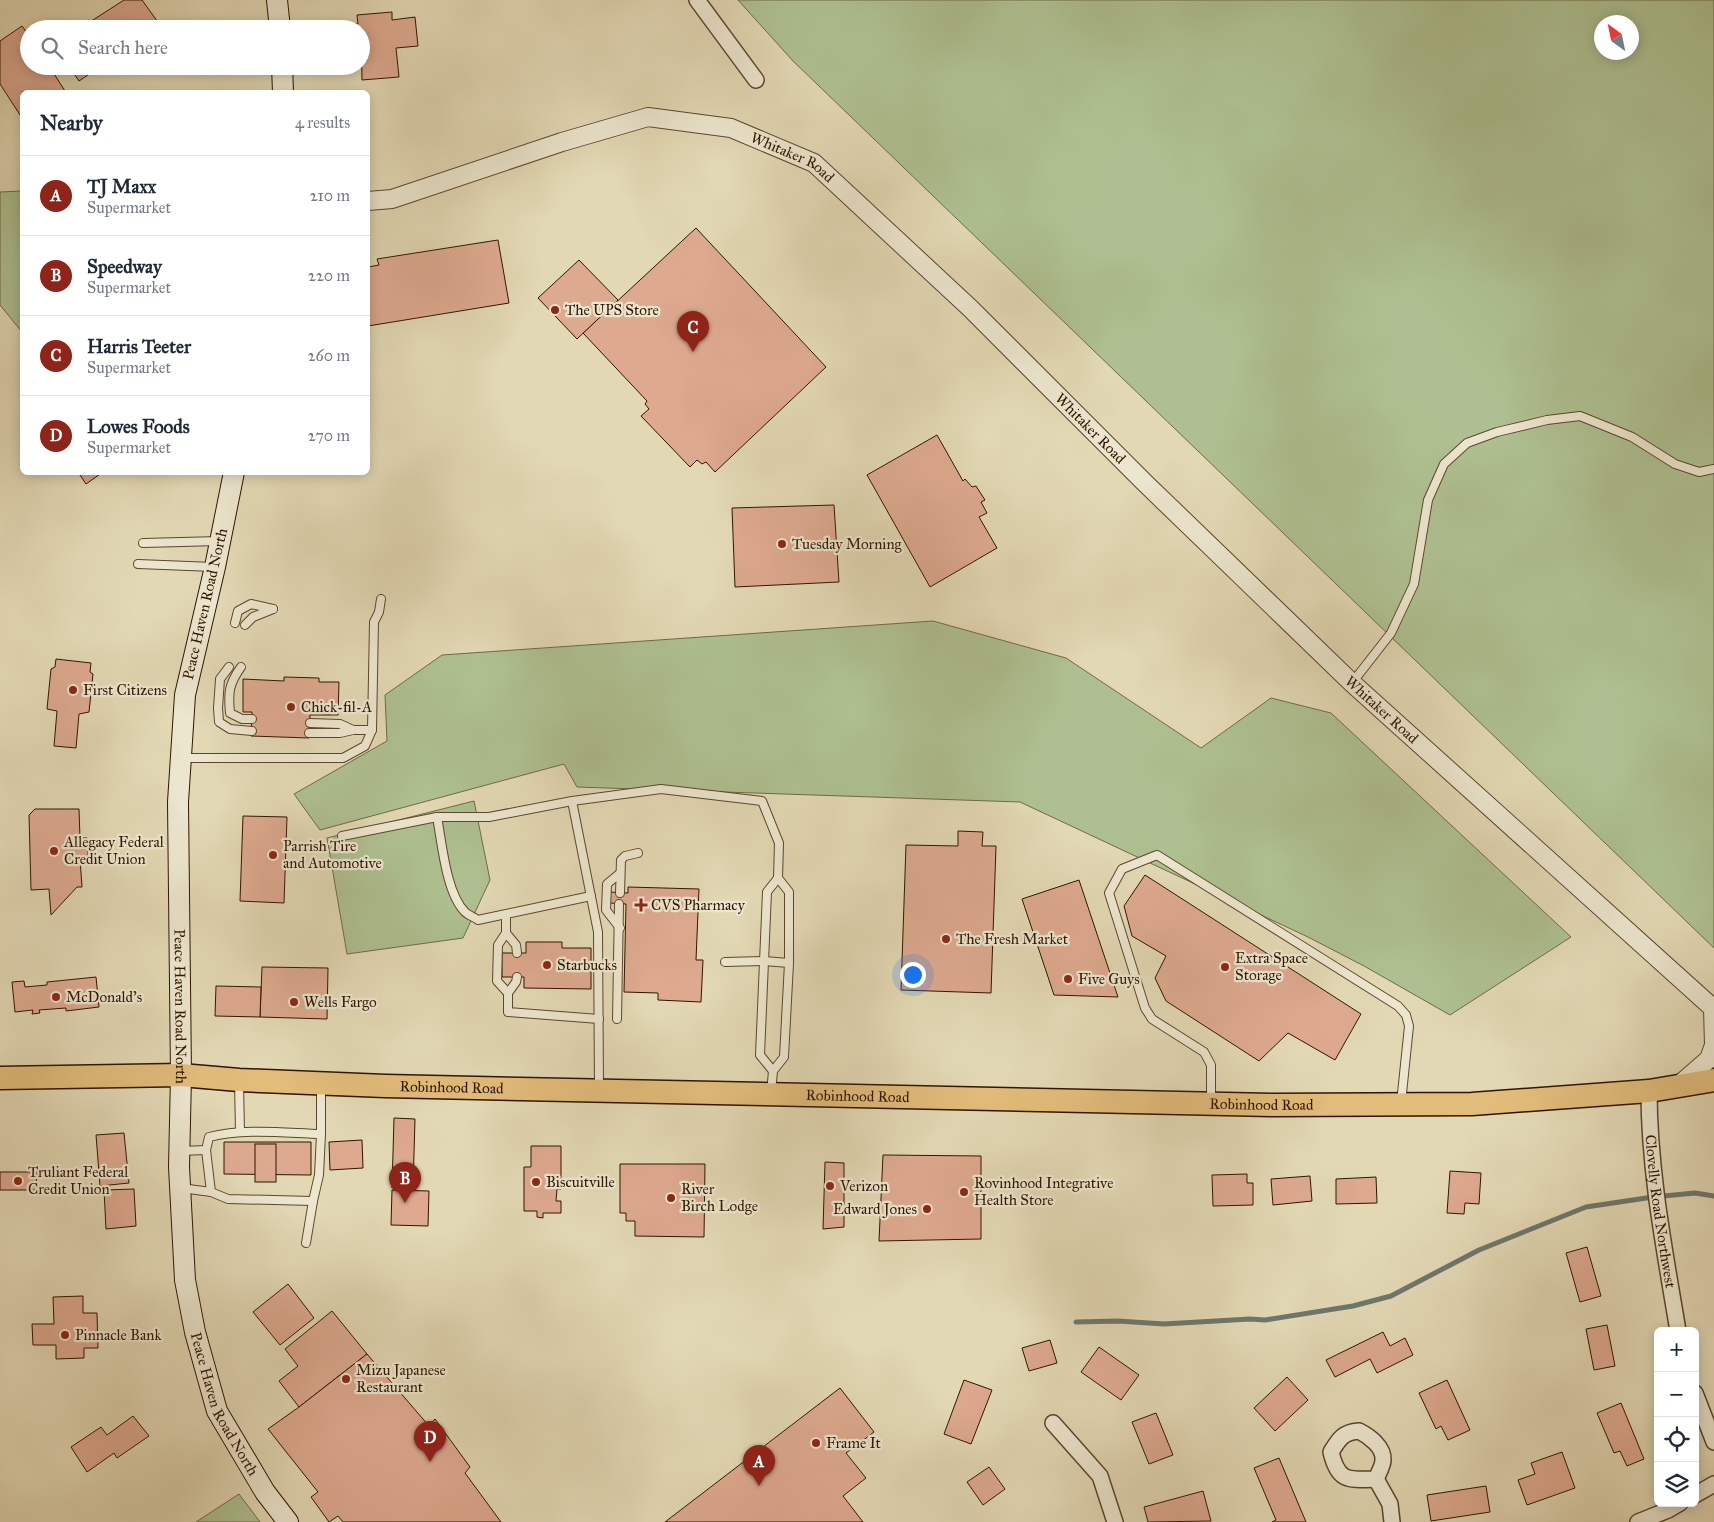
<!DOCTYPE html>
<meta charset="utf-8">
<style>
:root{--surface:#fff;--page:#f6f6f7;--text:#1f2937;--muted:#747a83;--line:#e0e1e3;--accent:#8f2418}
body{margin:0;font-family:"IM FELL Great Primer",serif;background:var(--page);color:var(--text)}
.controls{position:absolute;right:15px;bottom:15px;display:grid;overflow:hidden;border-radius:8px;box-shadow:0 2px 12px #0003}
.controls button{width:45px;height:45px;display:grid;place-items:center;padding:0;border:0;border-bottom:1px solid var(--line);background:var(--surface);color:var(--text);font:25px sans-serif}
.compass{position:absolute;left:1594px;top:15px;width:45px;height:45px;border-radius:50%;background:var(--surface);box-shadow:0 2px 12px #0003;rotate:327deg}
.you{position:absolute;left:912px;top:974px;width:18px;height:18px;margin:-12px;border:4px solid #fff;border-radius:50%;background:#1a73e8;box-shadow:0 0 0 8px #1a73e833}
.badge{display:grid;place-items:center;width:32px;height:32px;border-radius:50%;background:var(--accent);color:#fff;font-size:16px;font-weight:700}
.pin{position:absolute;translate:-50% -41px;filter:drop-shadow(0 1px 2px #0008)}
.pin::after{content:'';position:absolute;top:26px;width:18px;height:15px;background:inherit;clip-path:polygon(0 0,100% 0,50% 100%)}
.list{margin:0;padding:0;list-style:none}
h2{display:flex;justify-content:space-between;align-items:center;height:65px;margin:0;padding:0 20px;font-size:21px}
h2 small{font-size:16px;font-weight:400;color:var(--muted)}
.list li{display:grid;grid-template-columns:32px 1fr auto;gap:15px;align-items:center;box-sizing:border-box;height:80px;padding:0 20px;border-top:1px solid var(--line)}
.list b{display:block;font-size:19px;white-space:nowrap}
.list p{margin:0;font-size:16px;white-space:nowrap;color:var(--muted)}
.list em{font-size:16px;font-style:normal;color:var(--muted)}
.icon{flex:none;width:28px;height:28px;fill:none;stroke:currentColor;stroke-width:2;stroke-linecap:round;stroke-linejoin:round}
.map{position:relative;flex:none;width:1714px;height:1522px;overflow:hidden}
.search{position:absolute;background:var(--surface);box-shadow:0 2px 12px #0003;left:20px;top:20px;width:350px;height:55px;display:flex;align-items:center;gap:12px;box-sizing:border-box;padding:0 18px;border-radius:28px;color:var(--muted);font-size:19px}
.panel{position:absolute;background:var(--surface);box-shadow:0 2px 12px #0003;left:20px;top:90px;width:350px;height:385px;border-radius:8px}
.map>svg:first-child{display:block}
</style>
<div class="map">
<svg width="1714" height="1522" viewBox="0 0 1714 1522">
<rect width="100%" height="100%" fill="#e2d8b4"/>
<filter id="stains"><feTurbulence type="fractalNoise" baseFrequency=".004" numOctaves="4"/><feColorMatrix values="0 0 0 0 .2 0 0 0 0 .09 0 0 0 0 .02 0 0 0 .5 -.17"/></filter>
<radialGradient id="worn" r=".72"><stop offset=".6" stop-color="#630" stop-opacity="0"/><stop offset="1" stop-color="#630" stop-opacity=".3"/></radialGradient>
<g fill="#aec091" stroke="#6e6a48" fill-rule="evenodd">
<path d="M738,0H1714V948L793,61ZM1602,22H1632V52H1602Z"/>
<path d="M22,191V332L0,305V192Z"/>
<path d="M933,621L1066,658L1201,748L1271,698L1331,713L1571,937L1450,1015L1364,966L1308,937L1020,802L577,787L564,764L320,830L294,794L387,741L385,695L442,655Z"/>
<path d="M474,801L490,880L463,938L347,954L327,838Z"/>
<path d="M239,1494L260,1522H196Z"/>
</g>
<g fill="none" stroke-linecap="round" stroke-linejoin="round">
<path stroke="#6e776d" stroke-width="5" d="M1076,1322L1118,1321L1164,1324L1250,1319L1265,1320L1353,1306L1391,1296L1479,1250L1586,1207L1653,1197L1695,1193L1714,1196"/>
</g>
<g fill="#dda98f" stroke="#2f1500">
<path d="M124,0H142L160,25L155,29H79Z"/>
<path d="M392,12V20L415,17L418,46L396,48L399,77L362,80L361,29H350L349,24H358L357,15Z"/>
<path d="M22,26L29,36V66H49L65,91L62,92H22V118L0,84V41Z"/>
<path d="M69,66H101L79,81Z"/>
<path d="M696,228L826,367L715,472L706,462L702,464L697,460L690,467L641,416L649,409L645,404L647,401L583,333Z"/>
<path d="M498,240L509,303L368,326V267L379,265L377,259Z"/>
<path d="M579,260L618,300L577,339L538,298Z"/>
<path d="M937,435L963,481L965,479L972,487L976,486L985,500L981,502L987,513L979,517L997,548L930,587L867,475Z"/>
<path d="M78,472H103L86,484Z"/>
<path d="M834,505L839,582L735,587L732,508Z"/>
<path d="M56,659L91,663L90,672L93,674L89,712L79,714L76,748L54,746L57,711L47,709L51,669L55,667Z"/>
<path d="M284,677L319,678V682H339L338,715H310L309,738L251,736L252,712H243V679L284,681Z"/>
<path d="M35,809H79L80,838H87L88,857L80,859L82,887H77L51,915L49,889L31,890L29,815Z"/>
<path d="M243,816L287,817L284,903L240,901Z"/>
<path d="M958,831L983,832L982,846H996L991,993L901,990L906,845L958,846Z"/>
<path d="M1145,875L1361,1014L1335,1060L1288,1033L1259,1061L1166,1001L1155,978L1166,956L1132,936L1124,906Z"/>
<path d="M1079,880L1118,997L1054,995L1022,899Z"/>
<path d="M628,887L699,889L696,960H703L701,1002L658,1000V993L624,992L626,904L610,903V892L628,893Z"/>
<path d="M526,942H562V948H591V989L524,988V977H502V953H526Z"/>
<path d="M262,967L328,968L327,1019L260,1017Z"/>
<path d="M96,977L99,1007L66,1011V1008L39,1010L40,1013L32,1014L33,1010L15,1012L12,982L24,981L25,987L47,985V982Z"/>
<path d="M216,986L261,987L260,1017L215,1016Z"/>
<path d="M394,1118L415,1119L413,1188H411V1190H394V1187L392,1188Z"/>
<path d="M124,1133L129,1183L100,1186L96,1135Z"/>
<path d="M362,1140L363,1168L330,1170L329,1142Z"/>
<path d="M224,1142H311V1175L224,1174Z"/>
<rect x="255" y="1144" width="21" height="38"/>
<path d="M531,1146H561V1189H557L556,1201H561V1213H543V1218L537,1217V1211H524V1167H531Z"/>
<path d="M883,1155L981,1156V1239L879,1241Z"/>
<path d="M825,1162L844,1163V1227L823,1229Z"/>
<path d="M620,1164H705L704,1237L635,1236V1221H626V1213H620Z"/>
<path d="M1450,1171L1481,1173L1479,1204L1465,1203L1464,1214L1447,1213Z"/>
<path d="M0,1172H37L36,1190H0Z"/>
<path d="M1247,1174V1183H1253V1205L1213,1206L1212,1175Z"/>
<path d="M1310,1176L1312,1201L1273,1205L1271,1179Z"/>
<path d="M1376,1177L1377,1203L1336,1204V1179Z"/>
<path d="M134,1189L136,1226L106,1229L104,1190Z"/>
<path d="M392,1190L429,1191L428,1226L391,1225Z"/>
<path d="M1587,1247L1601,1296L1580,1302L1566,1253Z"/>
<path d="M288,1284L314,1318L280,1345L253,1312Z"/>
<path d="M83,1296V1313H97L98,1348H84V1358L56,1359V1345H33L32,1324H54L53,1297Z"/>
<path d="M332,1311L367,1354L299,1407L279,1381L298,1366L285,1349Z"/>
<path d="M1607,1325L1615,1366L1594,1370L1586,1329Z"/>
<path d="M1383,1332L1390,1346L1405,1338L1413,1355L1377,1373L1370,1359L1335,1377L1326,1360Z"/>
<path d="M1050,1340L1057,1363L1029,1371L1022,1348Z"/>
<path d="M1099,1347L1139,1375L1121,1400L1081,1372Z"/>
<path d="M367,1354L429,1426L435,1419L470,1467L465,1473L501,1522H343L338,1516L329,1522L311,1497L318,1492L268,1429L299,1407Z"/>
<path d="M1287,1377L1308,1400L1275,1431L1254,1408Z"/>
<path d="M964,1380L992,1390L971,1444L944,1434Z"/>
<path d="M1447,1380L1470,1430L1448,1440L1441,1426L1436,1429L1419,1393Z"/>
<path d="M840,1388L874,1432L846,1453L866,1478L843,1496L863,1522H665Z"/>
<path d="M1621,1403L1644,1459L1627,1466L1620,1451L1614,1453L1597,1413Z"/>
<path d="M1156,1413L1173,1455L1149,1464L1132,1422Z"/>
<path d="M133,1416L149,1436L117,1458L114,1453L87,1472L71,1447L101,1427L107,1435Z"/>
<path d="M1562,1452L1575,1488L1527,1505L1518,1480L1535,1474L1531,1463Z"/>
<path d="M1279,1458L1306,1522H1272L1276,1520L1254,1468Z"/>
<path d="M989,1467L1005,1489L983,1505L967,1482Z"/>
<path d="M1486,1486L1490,1512L1431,1521L1427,1495Z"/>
<path d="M1203,1491L1211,1521L1148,1522L1144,1507Z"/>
</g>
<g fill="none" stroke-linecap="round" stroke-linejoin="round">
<g stroke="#5c462d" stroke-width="10">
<g id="service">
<path d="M143,543L220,541"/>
<path d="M138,564L214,567"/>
<path d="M235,623L238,611L251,604L273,609"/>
<path d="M245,625L253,617L273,609"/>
<path d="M229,667L220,679L218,708L219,722L230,729L252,731"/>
<path d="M241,667C229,684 228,692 230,713L242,719H252"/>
<path d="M1352,683L1391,633L1414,584L1428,500L1444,464L1467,443L1497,432L1547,420L1580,416L1632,437L1675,464L1699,472L1714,469"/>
<path d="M310,723L340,724L353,730"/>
<path d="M309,733H340L353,730H372"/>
<path d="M182,758H343L365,746L372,730L374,622L379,612L381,599"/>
<path d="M572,801L661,789L762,801L779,843L778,878L767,892L760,1055L773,1071"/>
<path d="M437,817C442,843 446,893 465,912C468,915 474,917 478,920L591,896"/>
<path d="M342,836L437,817H489L572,801L598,932L599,1088"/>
<path d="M619,874L607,884L606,910L620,928"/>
<path d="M620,893L621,860L625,856L638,853"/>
<path d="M506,915V933L498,945L497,981L508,993V1012L599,1019"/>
<path d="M506,933L516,945L517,953"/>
<path d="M725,962L764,961L789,963"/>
<path d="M508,993L516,982L517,977"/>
<path d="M617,1019L619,904"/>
<path d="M239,1082L240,1132"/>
<path d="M771,1093L773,1071L784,1057L789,963V892L778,878"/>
<path d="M1211,1102V1065L1204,1052L1152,1019L1145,1008L1109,893L1122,869L1157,855L1398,1006L1406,1015L1409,1026L1401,1103"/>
<path d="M180,1151L206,1150"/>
<path d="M181,1188L211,1192L228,1199L313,1201"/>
<path d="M211,1192L206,1150L209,1137C245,1128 285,1133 321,1134V1085"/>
<path d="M306,1243L313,1201L319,1175L321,1134"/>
</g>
</g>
<g stroke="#5c462d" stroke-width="18">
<g id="minor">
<path d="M697,0L756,80"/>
<path id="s1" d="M1649,1091C1649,1172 1665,1252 1678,1331"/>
<path d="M1695,1393L1714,1442"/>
<path d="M1053,1423L1100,1476L1115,1522"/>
<path d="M1359,1431C1369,1436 1384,1447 1383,1460C1383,1466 1378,1474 1376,1479C1348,1480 1338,1482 1331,1452C1339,1439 1343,1432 1359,1431Z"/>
<path d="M1376,1479L1390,1504L1392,1522"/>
<path d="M1695,1495L1714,1484"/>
<path d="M1638,1522L1668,1510L1680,1503"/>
</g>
</g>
<g stroke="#5c462d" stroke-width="20">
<g id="tertiary">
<path id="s2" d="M368,201L392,199L562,142L648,117L731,128L814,163L970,308L1145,483L1352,683L1714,1009"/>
<path d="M1678,1086L1709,1059L1714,1045L1713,1008"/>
</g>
</g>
<g stroke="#2f1500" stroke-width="22">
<g id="secondary">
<path d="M277,0L280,29"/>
<path d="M282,66L283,92"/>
<path id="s3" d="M234,472L215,567L185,695L178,802L181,1075L179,1167L185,1280L195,1332L217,1411L265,1492L288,1522"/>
</g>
</g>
<g stroke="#2f1500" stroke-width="25">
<g id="primary">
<path id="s4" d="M0,1078L181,1075L239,1080L385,1086L1272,1105L1472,1104L1649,1091L1714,1080"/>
</g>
</g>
<use href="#service" stroke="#ece6ce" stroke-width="8"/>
<use href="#minor" stroke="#ece6ce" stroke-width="15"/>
<use href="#tertiary" stroke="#ece6ce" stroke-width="18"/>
<use href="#secondary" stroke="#ece6ce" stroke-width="20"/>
<use href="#primary" stroke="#e1bc7a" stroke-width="22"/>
</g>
<g fill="#8f2418" stroke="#ece6ce" stroke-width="2">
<circle cx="555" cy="310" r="5"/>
<circle cx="782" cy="544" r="5"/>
<circle cx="73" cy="690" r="5"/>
<circle cx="291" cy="707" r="5"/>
<circle cx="54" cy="851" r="5"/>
<circle cx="273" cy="855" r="5"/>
<path d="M638.5 897.5h5v5h5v5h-5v5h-5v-5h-5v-5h5z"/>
<circle cx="946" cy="939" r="5"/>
<circle cx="547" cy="965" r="5"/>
<circle cx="1225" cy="967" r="5"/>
<circle cx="1068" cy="979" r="5"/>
<circle cx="56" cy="997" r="5"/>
<circle cx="294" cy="1002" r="5"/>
<circle cx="18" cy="1181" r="5"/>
<circle cx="536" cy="1182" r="5"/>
<circle cx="830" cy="1186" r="5"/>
<circle cx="964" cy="1192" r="5"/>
<circle cx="671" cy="1198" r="5"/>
<circle cx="927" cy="1209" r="5"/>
<circle cx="65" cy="1335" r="5"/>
<circle cx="346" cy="1379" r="5"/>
<circle cx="816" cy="1443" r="5"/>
</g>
<g text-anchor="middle" stroke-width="4.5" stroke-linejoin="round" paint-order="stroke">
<g font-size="15" fill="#2f1500" stroke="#ece6ce">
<text dy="5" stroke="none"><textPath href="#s2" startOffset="445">Whitaker Road</textPath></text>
<text dy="5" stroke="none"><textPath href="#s2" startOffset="850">Whitaker Road</textPath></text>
<text transform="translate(205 604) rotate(-77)" y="5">Peace Haven Road North</text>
<text dy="5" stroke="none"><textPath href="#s2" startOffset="1255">Whitaker Road</textPath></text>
<text dy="5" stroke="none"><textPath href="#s3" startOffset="540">Peace Haven Road North</textPath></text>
<text dy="5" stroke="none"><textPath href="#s4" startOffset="452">Robinhood Road</textPath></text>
<text dy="5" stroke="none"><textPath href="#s4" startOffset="858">Robinhood Road</textPath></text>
<text dy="5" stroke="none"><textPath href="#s4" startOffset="1262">Robinhood Road</textPath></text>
<text dy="5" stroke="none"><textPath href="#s1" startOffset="121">Clovelly Road Northwest</textPath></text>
<text dy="5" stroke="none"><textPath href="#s3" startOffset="945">Peace Haven Road North</textPath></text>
</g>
<g font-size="15" fill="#2f1500" stroke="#ece6ce" text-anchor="start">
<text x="565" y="315">The UPS Store</text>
<text x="792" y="549">Tuesday Morning</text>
<text x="83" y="695">First Citizens</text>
<text x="301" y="712">Chick-fil-A</text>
<text x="64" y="847">Allegacy Federal<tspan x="64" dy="17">Credit Union</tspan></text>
<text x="283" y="851">Parrish Tire<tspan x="283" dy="17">and Automotive</tspan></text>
<text x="651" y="910">CVS Pharmacy</text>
<text x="956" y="944">The Fresh Market</text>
<text x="1235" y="963">Extra Space<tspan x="1235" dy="17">Storage</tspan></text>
<text x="557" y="970">Starbucks</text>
<text x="1078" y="984">Five Guys</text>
<text x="66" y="1002">McDonald's</text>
<text x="304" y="1007">Wells Fargo</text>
<text x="28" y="1177">Truliant Federal<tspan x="28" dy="17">Credit Union</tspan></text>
<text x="546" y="1187">Biscuitville</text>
<text x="974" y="1188">Rovinhood Integrative<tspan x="974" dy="17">Health Store</tspan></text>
<text x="840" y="1191">Verizon</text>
<text x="681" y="1194">River<tspan x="681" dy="17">Birch Lodge</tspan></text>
<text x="917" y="1214" text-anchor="end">Edward Jones</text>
<text x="75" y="1340">Pinnacle Bank</text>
<text x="356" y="1375">Mizu Japanese<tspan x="356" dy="17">Restaurant</tspan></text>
<text x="826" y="1448">Frame It</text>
</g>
</g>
<rect width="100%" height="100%" filter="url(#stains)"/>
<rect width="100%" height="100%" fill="url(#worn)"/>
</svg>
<div class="controls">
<button>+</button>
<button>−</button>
<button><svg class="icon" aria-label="locate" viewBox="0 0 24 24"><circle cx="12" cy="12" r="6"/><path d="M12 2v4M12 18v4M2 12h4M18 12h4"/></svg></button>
<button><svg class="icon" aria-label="layers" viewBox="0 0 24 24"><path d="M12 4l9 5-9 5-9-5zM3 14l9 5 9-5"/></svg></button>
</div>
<svg class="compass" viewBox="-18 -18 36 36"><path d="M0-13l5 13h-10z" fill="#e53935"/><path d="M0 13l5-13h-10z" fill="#747a83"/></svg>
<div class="you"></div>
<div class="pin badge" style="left:759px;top:1486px">A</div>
<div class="pin badge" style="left:405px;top:1203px">B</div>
<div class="pin badge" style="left:693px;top:352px">C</div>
<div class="pin badge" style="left:430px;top:1462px">D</div>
<div class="search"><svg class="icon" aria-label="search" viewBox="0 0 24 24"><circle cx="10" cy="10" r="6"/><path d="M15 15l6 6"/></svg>Search here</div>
<section class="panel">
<h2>Nearby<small>4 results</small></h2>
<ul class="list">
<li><span class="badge">A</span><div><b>TJ Maxx</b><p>Supermarket</p></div><em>210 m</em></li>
<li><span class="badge">B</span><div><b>Speedway</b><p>Supermarket</p></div><em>220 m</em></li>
<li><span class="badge">C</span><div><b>Harris Teeter</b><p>Supermarket</p></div><em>260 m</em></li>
<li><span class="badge">D</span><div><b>Lowes Foods</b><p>Supermarket</p></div><em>270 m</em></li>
</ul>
</section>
</div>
